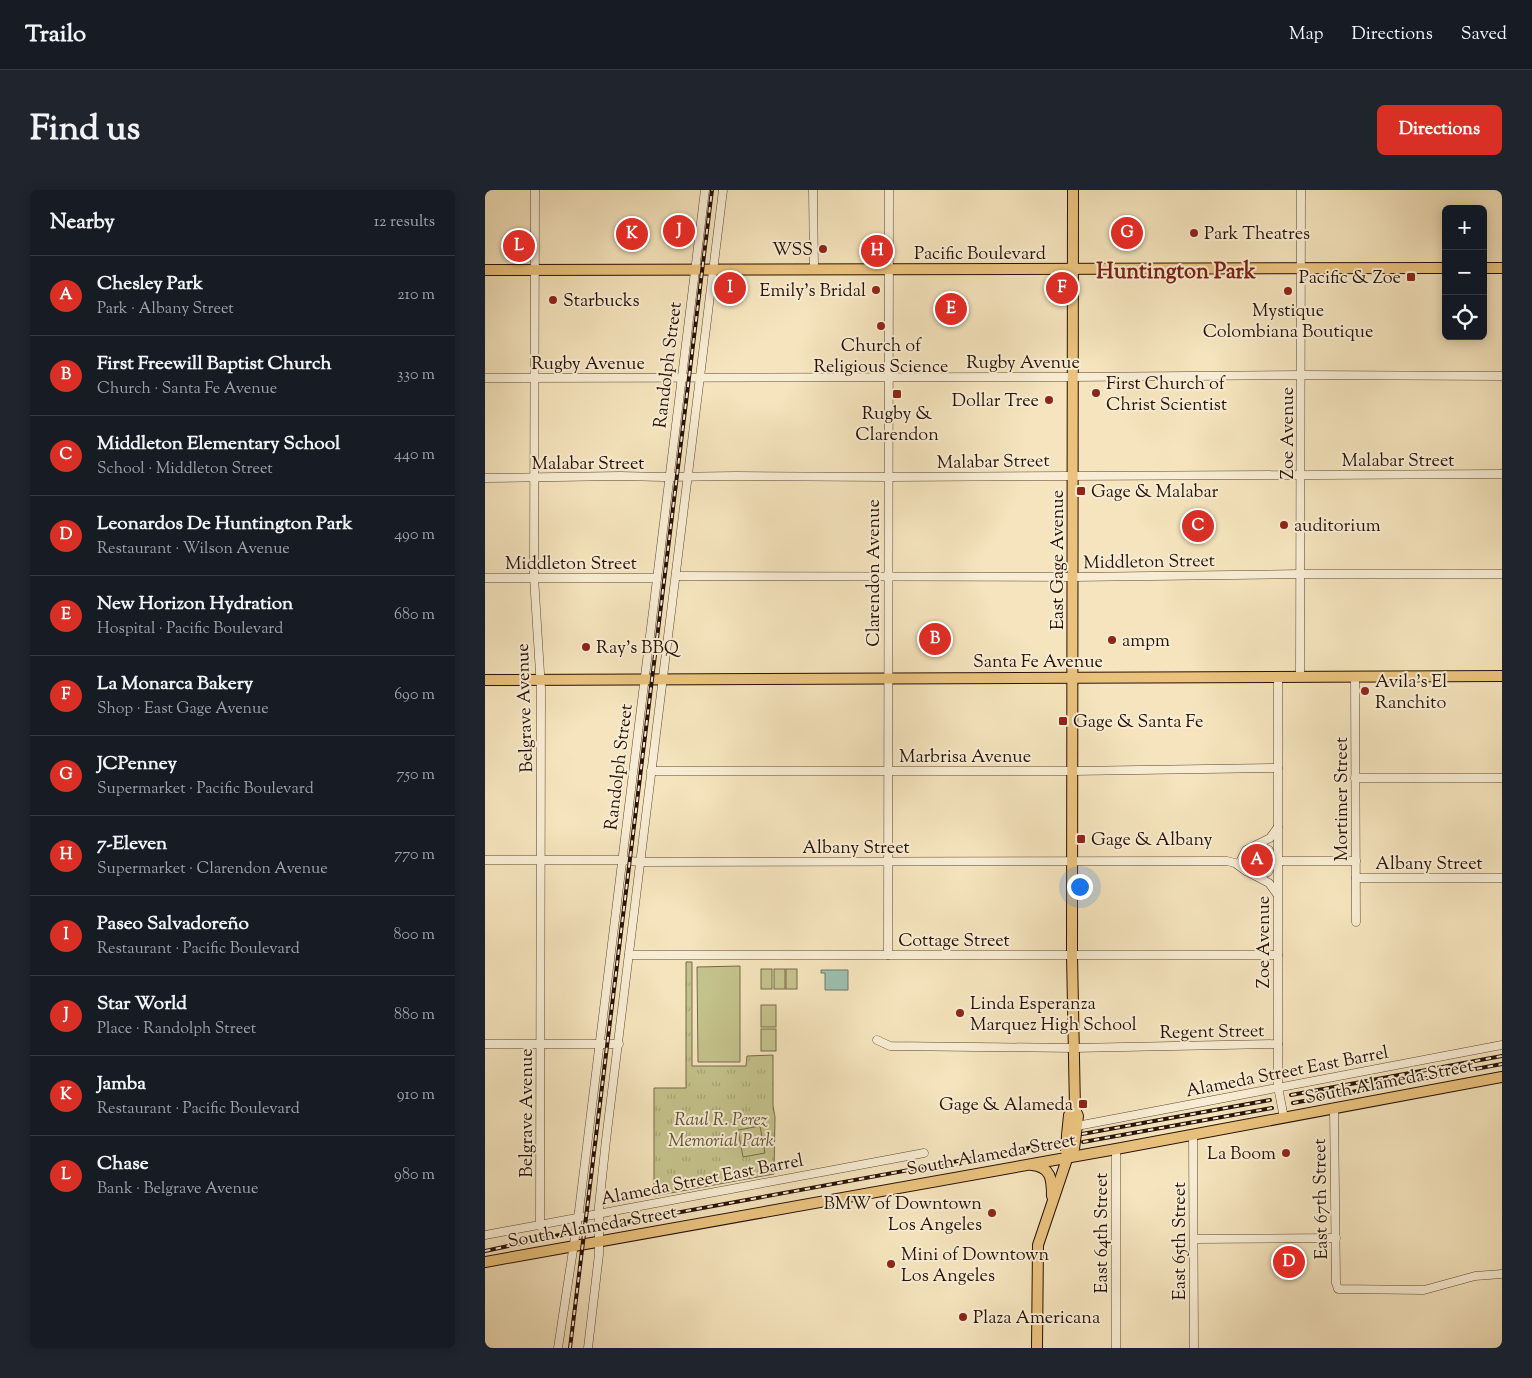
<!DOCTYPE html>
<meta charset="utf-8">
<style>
:root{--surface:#171b24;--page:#20242c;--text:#f1f3f6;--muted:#9ea1a6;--line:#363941;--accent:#d93025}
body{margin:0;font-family:"Sorts Mill Goudy",serif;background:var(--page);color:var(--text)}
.controls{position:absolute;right:15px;top:15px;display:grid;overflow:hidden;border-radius:8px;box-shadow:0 2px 12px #0003}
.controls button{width:45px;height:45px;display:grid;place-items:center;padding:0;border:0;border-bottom:1px solid var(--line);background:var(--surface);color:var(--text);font:25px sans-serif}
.you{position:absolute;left:594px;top:696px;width:18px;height:18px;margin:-12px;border:4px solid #fff;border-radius:50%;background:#1a73e8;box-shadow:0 0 0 8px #1a73e833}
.badge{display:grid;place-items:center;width:32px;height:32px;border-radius:50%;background:var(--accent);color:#fff;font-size:16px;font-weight:700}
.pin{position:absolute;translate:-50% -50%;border:2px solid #fff;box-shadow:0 1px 5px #0006}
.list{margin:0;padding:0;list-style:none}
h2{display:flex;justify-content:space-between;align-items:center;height:65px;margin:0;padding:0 20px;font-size:21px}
h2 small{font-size:16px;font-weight:400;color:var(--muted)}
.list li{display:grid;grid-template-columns:32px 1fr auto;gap:15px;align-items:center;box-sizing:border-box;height:80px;padding:0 20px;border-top:1px solid var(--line)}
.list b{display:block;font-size:19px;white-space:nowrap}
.list p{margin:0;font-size:16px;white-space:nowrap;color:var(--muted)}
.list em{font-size:16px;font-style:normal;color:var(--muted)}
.icon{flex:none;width:28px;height:28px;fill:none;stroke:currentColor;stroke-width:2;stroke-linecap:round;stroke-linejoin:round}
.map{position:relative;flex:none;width:1017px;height:1158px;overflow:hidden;border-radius:8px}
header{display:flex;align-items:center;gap:30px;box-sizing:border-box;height:70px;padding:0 25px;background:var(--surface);border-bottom:1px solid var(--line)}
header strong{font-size:24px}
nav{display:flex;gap:28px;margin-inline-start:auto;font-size:18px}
.intro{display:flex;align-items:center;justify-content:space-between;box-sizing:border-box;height:120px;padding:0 30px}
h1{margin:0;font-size:35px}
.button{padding:12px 22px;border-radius:8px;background:var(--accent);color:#fff;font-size:18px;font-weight:700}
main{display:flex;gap:30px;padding:0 30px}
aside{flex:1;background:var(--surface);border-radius:8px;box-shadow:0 2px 12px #0003}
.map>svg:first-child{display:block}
</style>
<header>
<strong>Trailo</strong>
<nav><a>Map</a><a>Directions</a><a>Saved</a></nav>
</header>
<div class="intro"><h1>Find us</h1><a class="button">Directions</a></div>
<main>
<aside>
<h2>Nearby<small>12 results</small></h2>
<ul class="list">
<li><span class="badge">A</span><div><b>Chesley Park</b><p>Park · Albany Street</p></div><em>210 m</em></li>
<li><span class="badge">B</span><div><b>First Freewill Baptist Church</b><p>Church · Santa Fe Avenue</p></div><em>330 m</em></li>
<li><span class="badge">C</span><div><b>Middleton Elementary School</b><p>School · Middleton Street</p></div><em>440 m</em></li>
<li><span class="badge">D</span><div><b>Leonardos De Huntington Park</b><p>Restaurant · Wilson Avenue</p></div><em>490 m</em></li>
<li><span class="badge">E</span><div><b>New Horizon Hydration</b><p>Hospital · Pacific Boulevard</p></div><em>680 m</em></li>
<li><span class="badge">F</span><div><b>La Monarca Bakery</b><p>Shop · East Gage Avenue</p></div><em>690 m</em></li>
<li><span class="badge">G</span><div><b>JCPenney</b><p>Supermarket · Pacific Boulevard</p></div><em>750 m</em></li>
<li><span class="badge">H</span><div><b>7-Eleven</b><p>Supermarket · Clarendon Avenue</p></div><em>770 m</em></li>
<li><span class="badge">I</span><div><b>Paseo Salvadoreño</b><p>Restaurant · Pacific Boulevard</p></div><em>800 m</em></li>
<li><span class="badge">J</span><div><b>Star World</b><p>Place · Randolph Street</p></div><em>880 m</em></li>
<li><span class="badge">K</span><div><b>Jamba</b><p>Restaurant · Pacific Boulevard</p></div><em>910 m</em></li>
<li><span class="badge">L</span><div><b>Chase</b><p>Bank · Belgrave Avenue</p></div><em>980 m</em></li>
</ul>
</aside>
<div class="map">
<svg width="1017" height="1158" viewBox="0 0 1017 1158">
<defs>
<pattern id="grass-tufts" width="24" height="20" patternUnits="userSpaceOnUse" patternTransform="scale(1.25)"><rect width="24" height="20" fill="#c4c28c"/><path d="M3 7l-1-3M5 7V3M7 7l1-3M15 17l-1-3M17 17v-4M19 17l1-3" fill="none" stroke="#a8a677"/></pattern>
</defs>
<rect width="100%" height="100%" fill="#f5e4bd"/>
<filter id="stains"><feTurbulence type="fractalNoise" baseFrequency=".004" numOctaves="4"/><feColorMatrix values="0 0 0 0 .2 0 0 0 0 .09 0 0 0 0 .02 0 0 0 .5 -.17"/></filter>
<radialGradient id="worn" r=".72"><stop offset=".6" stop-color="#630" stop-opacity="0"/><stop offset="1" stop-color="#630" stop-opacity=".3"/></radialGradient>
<g fill="url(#grass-tufts)" stroke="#766a49">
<circle cx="772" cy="671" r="12"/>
<path d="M201,772H207V876H261L262,866L288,865V916L290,927L289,984L169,1006V898H201Z"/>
</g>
<g fill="#c4c28c" stroke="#766a49">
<path d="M255,776V872H213L212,777Z"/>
<rect x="276" y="779" width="11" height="20"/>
<rect x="289" y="779" width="11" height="20"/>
<rect x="301" y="779" width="11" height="20"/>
<rect x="276" y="815" width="15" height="22"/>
<rect x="276" y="839" width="15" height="22"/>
<path d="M275,936L280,963L258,967L253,940Z"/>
</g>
<path fill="#9cbfaf" stroke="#6e7a6b" d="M336,780H363V800H340V783H336Z"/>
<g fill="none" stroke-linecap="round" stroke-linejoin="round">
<g stroke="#5b4634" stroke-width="9">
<g id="minor">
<path d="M50,0L49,387L56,499L55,1036"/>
<path d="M328,0L329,79"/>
<path d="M0,188L588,187L817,185L1017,186"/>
<path d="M0,288L135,286L178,287L251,286L403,287L1017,284"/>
<path d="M192,386L588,387L816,384H1017"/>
<path d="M0,388H172"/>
<path d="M793,486V897L799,928"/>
<path d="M815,486L816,0"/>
<path d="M870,486L871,732"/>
<path d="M166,581H588L793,578"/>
<path d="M870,588H1017"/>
<path d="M0,670H137L155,672L742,671L750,673L761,681"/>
<path d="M790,671H871"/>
<path d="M772,686L783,682L788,671L784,660L773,655"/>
<path d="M871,688H1017"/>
<path d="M792,704L784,693L761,681L756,670L761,660L785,648L793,637"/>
<path d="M144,765H793"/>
<path d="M403,765L404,0"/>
<path d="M392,850L405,856L589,858L793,854"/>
<path d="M0,854H134"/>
<path d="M849,918L851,1093L853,1099L939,1100L990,1086L1017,1084"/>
<path d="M592,936L1017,855"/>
<path d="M708,944L709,1158"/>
<path d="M631,959V1158"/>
<path d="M0,1045L439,963"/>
<path d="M709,1049L851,1048"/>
<path d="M73,1158L94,1021L220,0"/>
<path d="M103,1158L114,1064V1016L121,950L238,0"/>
</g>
</g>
<g stroke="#281206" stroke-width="12">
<g id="major">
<path d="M588,0L587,765L590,919L593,926L591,943"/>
<path d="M998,78H1017"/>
<path d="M0,80L961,78"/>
<path d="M0,490L1017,486"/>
<path d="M582,945L584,925L590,919"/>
<path d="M547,975C566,977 567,989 567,1006"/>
<path d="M0,1072L631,959L1017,887"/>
<path d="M552,1158L553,1055L583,966L585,963"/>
</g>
</g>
<use href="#minor" stroke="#f8edd4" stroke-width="8"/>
<use href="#major" stroke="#eac27e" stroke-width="10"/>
<g stroke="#281206" stroke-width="4">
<g id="rail">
<path d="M806,905L1017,866"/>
<path d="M808,913L1017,874"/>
<path d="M597,944L785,910"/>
<path d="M598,952L787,918"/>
<path d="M125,1035L571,953"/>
<path d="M0,1061L79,1044"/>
<path d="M85,1158L227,0"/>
</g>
</g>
<use href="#rail" stroke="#f8edd4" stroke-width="2" stroke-dasharray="5.5" stroke-linecap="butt"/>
<g stroke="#281206" stroke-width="12" stroke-linecap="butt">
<g id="major-bridge">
<path d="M589,959L591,943"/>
<path d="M581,961L582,945"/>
</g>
</g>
<use href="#major-bridge" stroke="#eac27e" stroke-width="10"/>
</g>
<g fill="#8f2418" stroke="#f8edd4" stroke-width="2">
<circle cx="709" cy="43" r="5"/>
<circle cx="338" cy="59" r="5"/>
<rect x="921" y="82" width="10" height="10" rx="2.5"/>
<circle cx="391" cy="100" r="5"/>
<circle cx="803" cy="101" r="5"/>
<circle cx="68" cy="110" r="5"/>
<circle cx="396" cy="136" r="5"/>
<circle cx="611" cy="203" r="5"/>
<rect x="407" y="199" width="10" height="10" rx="2.5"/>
<circle cx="564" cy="210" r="5"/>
<rect x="591" y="296" width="10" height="10" rx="2.5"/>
<circle cx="799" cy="335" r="5"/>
<circle cx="627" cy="450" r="5"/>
<circle cx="101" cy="457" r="5"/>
<circle cx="880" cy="501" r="5"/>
<rect x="573" y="526" width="10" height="10" rx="2.5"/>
<rect x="591" y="644" width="10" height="10" rx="2.5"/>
<circle cx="475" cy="823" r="5"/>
<rect x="593" y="909" width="10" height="10" rx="2.5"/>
<circle cx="801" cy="963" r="5"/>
<circle cx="507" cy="1023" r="5"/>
<circle cx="406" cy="1074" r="5"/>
<circle cx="478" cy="1127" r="5"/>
</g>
<g text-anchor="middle" stroke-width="4" stroke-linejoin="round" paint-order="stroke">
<g font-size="18" fill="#281206" stroke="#f8edd4" text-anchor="start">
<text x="719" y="49">Park Theatres</text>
<text x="328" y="65" text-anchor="end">WSS</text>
<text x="916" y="93" text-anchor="end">Pacific &amp; Zoe</text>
<text x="381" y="106" text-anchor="end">Emily's Bridal</text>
<text x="78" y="116">Starbucks</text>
<text x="803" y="126" text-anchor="middle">Mystique<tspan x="803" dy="21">Colombiana Boutique</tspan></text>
<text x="396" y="161" text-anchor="middle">Church of<tspan x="396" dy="21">Religious Science</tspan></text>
<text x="621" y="199">First Church of<tspan x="621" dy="21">Christ Scientist</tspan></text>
<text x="554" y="216" text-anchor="end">Dollar Tree</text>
<text x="412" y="229" text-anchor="middle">Rugby &amp;<tspan x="412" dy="21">Clarendon</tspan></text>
<text x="606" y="307">Gage &amp; Malabar</text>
<text x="809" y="341">auditorium</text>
<text x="637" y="456">ampm</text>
<text x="111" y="463">Ray's BBQ</text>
<text x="890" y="497">Avila’s El<tspan x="890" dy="21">Ranchito</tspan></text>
<text x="588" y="537">Gage &amp; Santa Fe</text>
<text x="606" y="655">Gage &amp; Albany</text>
<text x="485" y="819">Linda Esperanza<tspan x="485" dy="21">Marquez High School</tspan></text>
<text x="588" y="920" text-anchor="end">Gage &amp; Alameda</text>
<text x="791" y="969" text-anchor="end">La Boom</text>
<text x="497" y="1019" text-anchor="end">BMW of Downtown<tspan x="497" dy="21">Los Angeles</tspan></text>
<text x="416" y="1070">Mini of Downtown<tspan x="416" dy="21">Los Angeles</tspan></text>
<text x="488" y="1133">Plaza Americana</text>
</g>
<g font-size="18" fill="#281206" stroke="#f8edd4">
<text x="495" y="69">Pacific Boulevard</text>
<text x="538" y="178">Rugby Avenue</text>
<text x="103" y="179">Rugby Avenue</text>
<text transform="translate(182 175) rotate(-83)" y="6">Randolph Street</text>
<text transform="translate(802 243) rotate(-90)" y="6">Zoe Avenue</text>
<text x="913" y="276">Malabar Street</text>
<text transform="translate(508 271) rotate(-1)" y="6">Malabar Street</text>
<text x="103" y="279">Malabar Street</text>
<text transform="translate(572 370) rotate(-90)" y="6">East Gage Avenue</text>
<text transform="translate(664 371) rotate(-1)" y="6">Middleton Street</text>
<text x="86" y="379">Middleton Street</text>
<text transform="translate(388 383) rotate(-90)" y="6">Clarendon Avenue</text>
<text x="553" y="477">Santa Fe Avenue</text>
<text transform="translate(39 518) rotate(-92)" y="6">Belgrave Avenue</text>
<text x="480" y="572">Marbrisa Avenue</text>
<text transform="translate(133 577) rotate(-83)" y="6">Randolph Street</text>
<text transform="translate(856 609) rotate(-90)" y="6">Mortimer Street</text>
<text x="371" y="663">Albany Street</text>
<text x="944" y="679">Albany Street</text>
<text x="469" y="756">Cottage Street</text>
<text transform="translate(778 752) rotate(-90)" y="6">Zoe Avenue</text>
<text transform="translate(727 841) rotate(-1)" y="6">Regent Street</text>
<text transform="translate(802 881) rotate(-11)" y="6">Alameda Street East Barrel</text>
<text transform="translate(904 891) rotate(-11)" y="6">South Alameda Street</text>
<text transform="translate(41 923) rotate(-90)" y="6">Belgrave Avenue</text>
<text transform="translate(506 964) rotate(-10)" y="6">South Alameda Street</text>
<text transform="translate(217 989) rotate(-11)" y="6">Alameda Street East Barrel</text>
<text transform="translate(835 1009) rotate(-91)" y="6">East 67th Street</text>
<text transform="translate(107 1036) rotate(-10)" y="6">South Alameda Street</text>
<text transform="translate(616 1043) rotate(-90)" y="6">East 64th Street</text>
<text transform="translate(694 1051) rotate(-90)" y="6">East 65th Street</text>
</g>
<g font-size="18" font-style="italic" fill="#5f5035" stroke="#f8edd4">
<text x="236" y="935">Raul R. Perez<tspan x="236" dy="21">Memorial Park</tspan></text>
</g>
<g font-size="22" font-weight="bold" fill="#7a1f14" stroke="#f8edd4">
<text x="691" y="88">Huntington Park</text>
</g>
</g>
<rect width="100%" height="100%" filter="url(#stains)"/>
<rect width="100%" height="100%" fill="url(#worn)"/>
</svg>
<div class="controls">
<button>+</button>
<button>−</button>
<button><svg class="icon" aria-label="locate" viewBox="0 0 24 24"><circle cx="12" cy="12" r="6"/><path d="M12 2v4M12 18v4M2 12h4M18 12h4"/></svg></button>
</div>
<div class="you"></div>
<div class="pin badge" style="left:772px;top:670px">A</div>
<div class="pin badge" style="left:450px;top:449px">B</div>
<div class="pin badge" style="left:713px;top:336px">C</div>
<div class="pin badge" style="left:804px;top:1072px">D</div>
<div class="pin badge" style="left:466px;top:119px">E</div>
<div class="pin badge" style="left:577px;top:98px">F</div>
<div class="pin badge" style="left:642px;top:43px">G</div>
<div class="pin badge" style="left:392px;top:61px">H</div>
<div class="pin badge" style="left:245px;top:98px">I</div>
<div class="pin badge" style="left:194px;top:41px">J</div>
<div class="pin badge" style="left:147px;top:44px">K</div>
<div class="pin badge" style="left:34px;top:56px">L</div>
</div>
</main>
